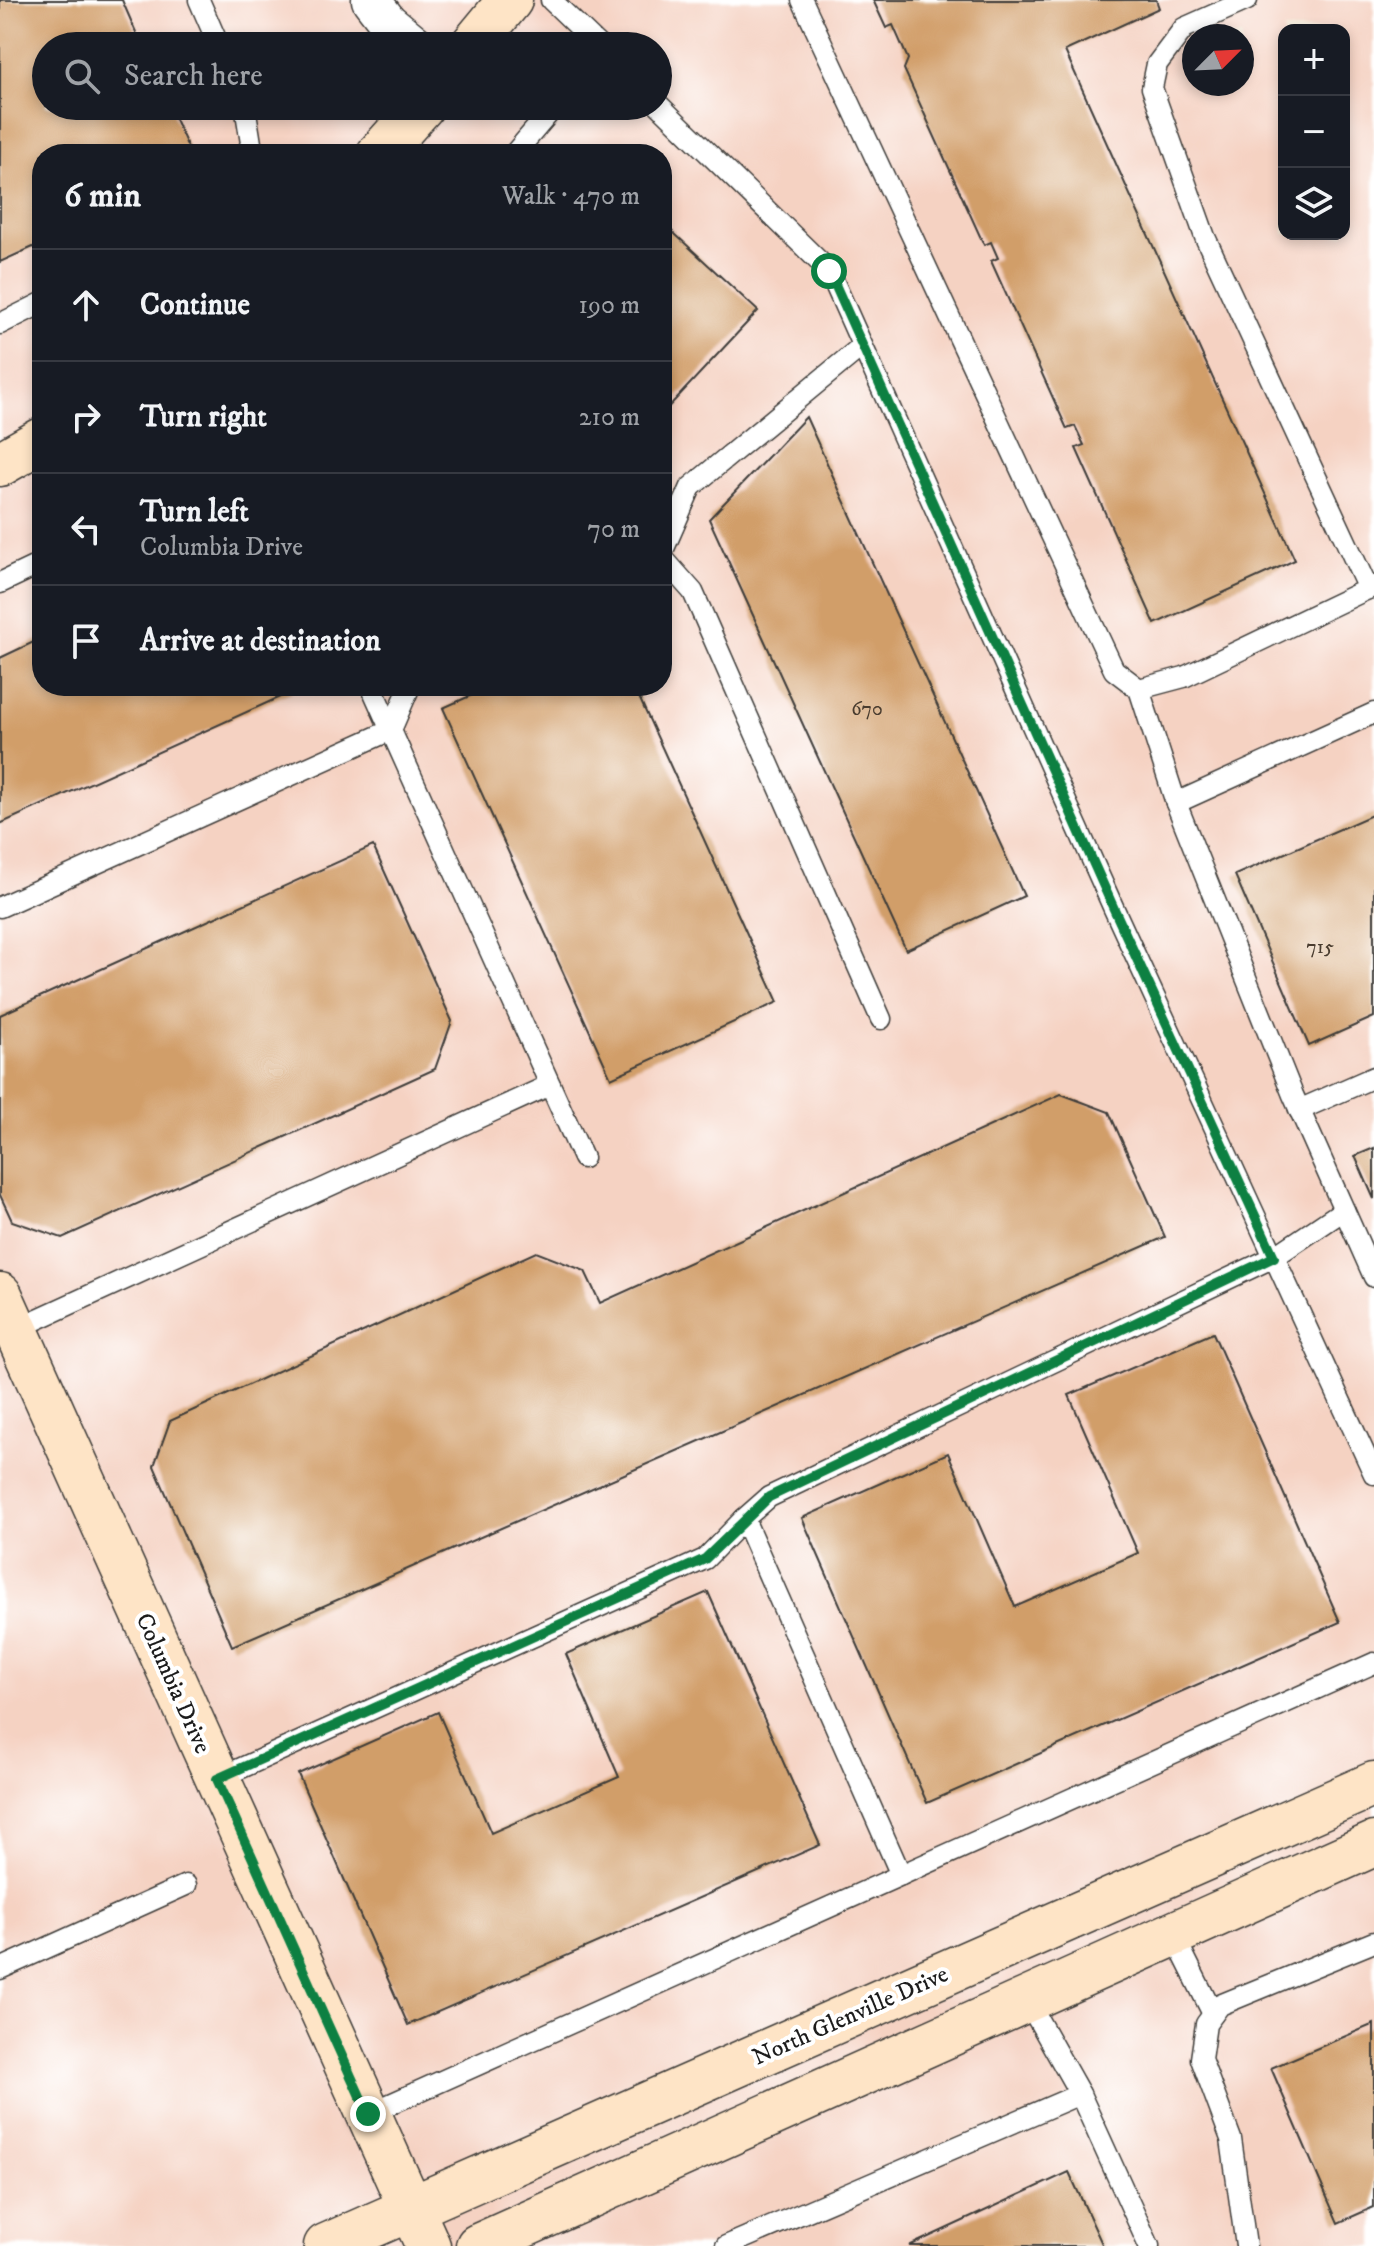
<!DOCTYPE html>
<meta charset="utf-8">
<style>
:root{--surface:#171b24;--page:#242831;--text:#f1f3f6;--muted:#9ea1a6;--line:#363941}
body{margin:0;font-family:"IM FELL DW Pica",serif;background:var(--page);color:var(--text)}
.controls{position:absolute;right:24px;top:24px;display:grid;overflow:hidden;border-radius:16px;box-shadow:0 4px 12px #0003}
.controls button{width:72px;height:72px;display:grid;place-items:center;padding:0;border:0;border-bottom:2px solid var(--line);background:var(--surface);color:var(--text);font:40px sans-serif}
.compass{position:absolute;left:1182px;top:24px;width:72px;height:72px;border-radius:50%;background:var(--surface);box-shadow:0 4px 12px #0003;rotate:66deg}
.stop{position:absolute;width:24px;height:24px;margin:-18px;border:6px solid #0b8043;border-radius:50%;background:#fff}
.stop.end{background:#0b8043;border-color:#fff;box-shadow:0 2px 8px #0008}
.list{margin:0;padding:0;list-style:none}
h2{display:flex;justify-content:space-between;align-items:center;height:104px;margin:0;padding:0 32px;font-size:34px}
h2 small{font-size:26px;font-weight:400;color:var(--muted)}
.list li{display:grid;grid-template-columns:52px 1fr auto;gap:24px;align-items:center;box-sizing:border-box;height:112px;padding:0 32px;border-top:2px solid var(--line)}
.list b{display:block;font-size:30px;white-space:nowrap}
.list p{margin:0;font-size:26px;white-space:nowrap;color:var(--muted)}
.list em{font-size:26px;font-style:normal;color:var(--muted)}
.icon{flex:none;width:44px;height:44px;fill:none;stroke:currentColor;stroke-width:2;stroke-linecap:round;stroke-linejoin:round}
.map{position:relative;flex:none;width:1374px;height:2246px;overflow:hidden}
.search{position:absolute;background:var(--surface);box-shadow:0 4px 12px #0003;left:32px;top:32px;width:640px;height:88px;display:flex;align-items:center;gap:20px;box-sizing:border-box;padding:0 28px;border-radius:44px;color:var(--muted);font-size:30px}
.panel{position:absolute;background:var(--surface);box-shadow:0 4px 12px #0003;left:32px;top:144px;width:640px;height:552px;border-radius:32px}
.map>svg:first-child{display:block}
</style>
<div class="map">
<svg width="1374" height="2246" viewBox="0 0 1374 2246">
<rect width="100%" height="100%" fill="#fff"/>
<filter id="ink" filterUnits="userSpaceOnUse"><feTurbulence type="fractalNoise" baseFrequency=".0125" numOctaves="2"/><feDisplacementMap in="SourceGraphic" scale="16" xChannelSelector="R" yChannelSelector="G"/><feConvolveMatrix kernelMatrix="1 2 1 2 8 2 1 2 1" color-interpolation-filters="sRGB"/></filter>
<filter id="wash" filterUnits="userSpaceOnUse"><feTurbulence type="fractalNoise" baseFrequency=".006" numOctaves="4" result="noise"/><feDisplacementMap in="SourceGraphic" scale="32" xChannelSelector="R" yChannelSelector="G"/><feGaussianBlur stdDeviation="1.8" result="paint"/><feColorMatrix in="noise" values="0 0 0 0 0 0 0 0 0 0 0 0 0 0 0 0 0 1.4 0 .05"/><feComposite in="paint" operator="in"/></filter>
<g filter="url(#wash)">
<rect width="100%" height="100%" fill="#f6ebd7"/>
<path fill="#f5d2c2" fill-rule="evenodd" d="M0,0H1374V2246H0ZM1284,30H1344V234H1284ZM1194,36H1242V84H1194ZM46,46H658V106H46ZM42,154H662V686H42Z"/>
<g id="blocks">
<g fill="#d19e69">
<path d="M0,0H122L142,46H46V106H169L191,154H42V243L0,262Z"/>
<path d="M873,0H1156L1159,8L1065,51L1295,560L1155,624L1076,448L1084,445L1075,426L1067,429L991,261L998,258L991,242L984,245L904,69L908,59L893,25L886,28Z"/>
<path d="M662,222L758,311L662,414Z"/>
<path d="M806,417L1024,896L906,950L709,519Z"/>
<path d="M42,638V686H304L0,824V658Z"/>
<path d="M492,686H634L778,1002L611,1078L443,708Z"/>
<path d="M1374,814V1017L1309,1046L1235,875Z"/>
<path d="M373,846L452,1021L435,1069L62,1238L12,1221L0,1195V1015Z"/>
<path d="M1061,1094L1109,1112L1165,1237L232,1646L154,1466L170,1421L536,1252L585,1271L600,1303Z"/>
<path d="M1374,1148V1199L1355,1156Z"/>
<path d="M1213,1333L1340,1622L927,1803L802,1518L948,1453L1015,1607L1138,1553L1069,1395Z"/>
<path d="M708,1592L820,1845L408,2025L298,1774L438,1712L491,1833L619,1777L566,1654Z"/>
<path d="M1374,2024V2207L1338,2223L1271,2068Z"/>
<path d="M1069,2172L1103,2246H909Z"/>
</g>
</g>
</g>
<g filter="url(#ink)">
<use href="#blocks" fill-opacity="0" stroke="#3d3b38" stroke-width="2"/>
<g fill="none" stroke-linecap="round" stroke-linejoin="round">
<g stroke="#3d3b38" stroke-width="23">
<g id="lane">
<path d="M199,0L219,46"/>
<path d="M551,0L599,46"/>
<path d="M802,0L1114,670L1139,689L1184,677L1374,586"/>
<path d="M1247,0L1184,28L1157,64L1152,88L1205,237L1368,589"/>
<path d="M658,104L829,271L1114,909L1374,1474"/>
<path d="M245,106L251,143L247,154"/>
<path d="M514,154L555,106"/>
<path d="M0,324L42,303"/>
<path d="M662,553L691,487L862,346"/>
<path d="M662,557L693,592L881,1019"/>
<path d="M0,583L42,563"/>
<path d="M371,686L583,1158"/>
<path d="M1139,689L1176,803L1293,1095L1374,1277"/>
<path d="M1176,803L1374,713"/>
<path d="M0,907L391,730L410,686"/>
<path d="M1299,1110L1374,1077"/>
<path d="M16,1329L550,1085"/>
<path d="M744,1519L769,1497L1274,1257L1344,1210"/>
<path d="M217,1779L705,1559L744,1519L901,1875"/>
<path d="M1173,1934L1213,2014"/>
<path d="M0,1969L186,1885"/>
<path d="M1080,2094L1149,2246"/>
<path d="M368,2114L1374,1663"/>
<path d="M726,2246L1080,2094L1027,2000"/>
<path d="M1246,2246L1231,2139L1201,2059L1206,2024L1220,2005L1374,1942"/>
</g>
</g>
<g stroke="#3d3b38" stroke-width="41">
<path id="street" d="M371,0L388,22L417,46"/>
</g>
<g stroke="#3d3b38" stroke-width="47">
<g id="secondary">
<path d="M472,46L510,0"/>
<path d="M379,154L422,106"/>
<path d="M0,464L42,440"/>
<path d="M0,1295L428,2246"/>
<path d="M326,2246L1374,1784"/>
<path d="M478,2246L1374,1844"/>
</g>
</g>
<use href="#lane" stroke="#fff" stroke-width="20"/>
<use href="#street" stroke="#fff" stroke-width="38"/>
<use href="#secondary" stroke="#fee4c6" stroke-width="44"/>
</g>
</g>
<g fill="none" stroke-linecap="round" stroke-linejoin="round" filter="url(#ink)">
<path stroke="#0b8043" stroke-width="10" d="M368,2114L217,1779L705,1559L769,1497L1274,1257L1114,909L829,271"/>
</g>
<g text-anchor="middle" stroke-width="8" stroke-linejoin="round" paint-order="stroke">
<g font-size="20" fill="#493c2f">
<text x="867" y="715">670</text>
<text x="1320" y="953">715</text>
</g>
<g font-size="24" fill="#1c1c1c" stroke="#fff">
<text transform="translate(174 1683) rotate(66)" y="8">Columbia Drive</text>
<text transform="translate(850 2015) rotate(-24)" y="8">North Glenville Drive</text>
</g>
</g>
</svg>
<div class="controls">
<button>+</button>
<button>−</button>
<button><svg class="icon" aria-label="layers" viewBox="0 0 24 24"><path d="M12 4l9 5-9 5-9-5zM3 14l9 5 9-5"/></svg></button>
</div>
<svg class="compass" viewBox="-18 -18 36 36"><path d="M0-13l5 13h-10z" fill="#e53935"/><path d="M0 13l5-13h-10z" fill="#9ea1a6"/></svg>
<div class="stop" style="left:829px;top:271px"></div>
<div class="stop end" style="left:368px;top:2114px"></div>
<div class="search"><svg class="icon" aria-label="search" viewBox="0 0 24 24"><circle cx="10" cy="10" r="6"/><path d="M15 15l6 6"/></svg>Search here</div>
<section class="panel">
<h2>6 min<small>Walk · 470 m</small></h2>
<ul class="list">
<li><svg class="icon" aria-label="ahead" viewBox="0 0 24 24"><path d="M12 20V5M6 11l6-6 6 6"/></svg><div><b>Continue</b></div><em>190 m</em></li>
<li><svg class="icon" aria-label="right" viewBox="0 0 24 24"><path d="M7 20v-9h11M14 6l5 5-5 5"/></svg><div><b>Turn right</b></div><em>210 m</em></li>
<li><svg class="icon" aria-label="left" viewBox="0 0 24 24"><path d="M17 20v-9H6M10 6l-5 5 5 5"/></svg><div><b>Turn left</b><p>Columbia Drive</p></div><em>70 m</em></li>
<li><svg class="icon" aria-label="arrive" viewBox="0 0 24 24"><path d="M6 21V4h12l-3 4 3 4H6"/></svg><div><b>Arrive at destination</b></div></li>
</ul>
</section>
</div>
